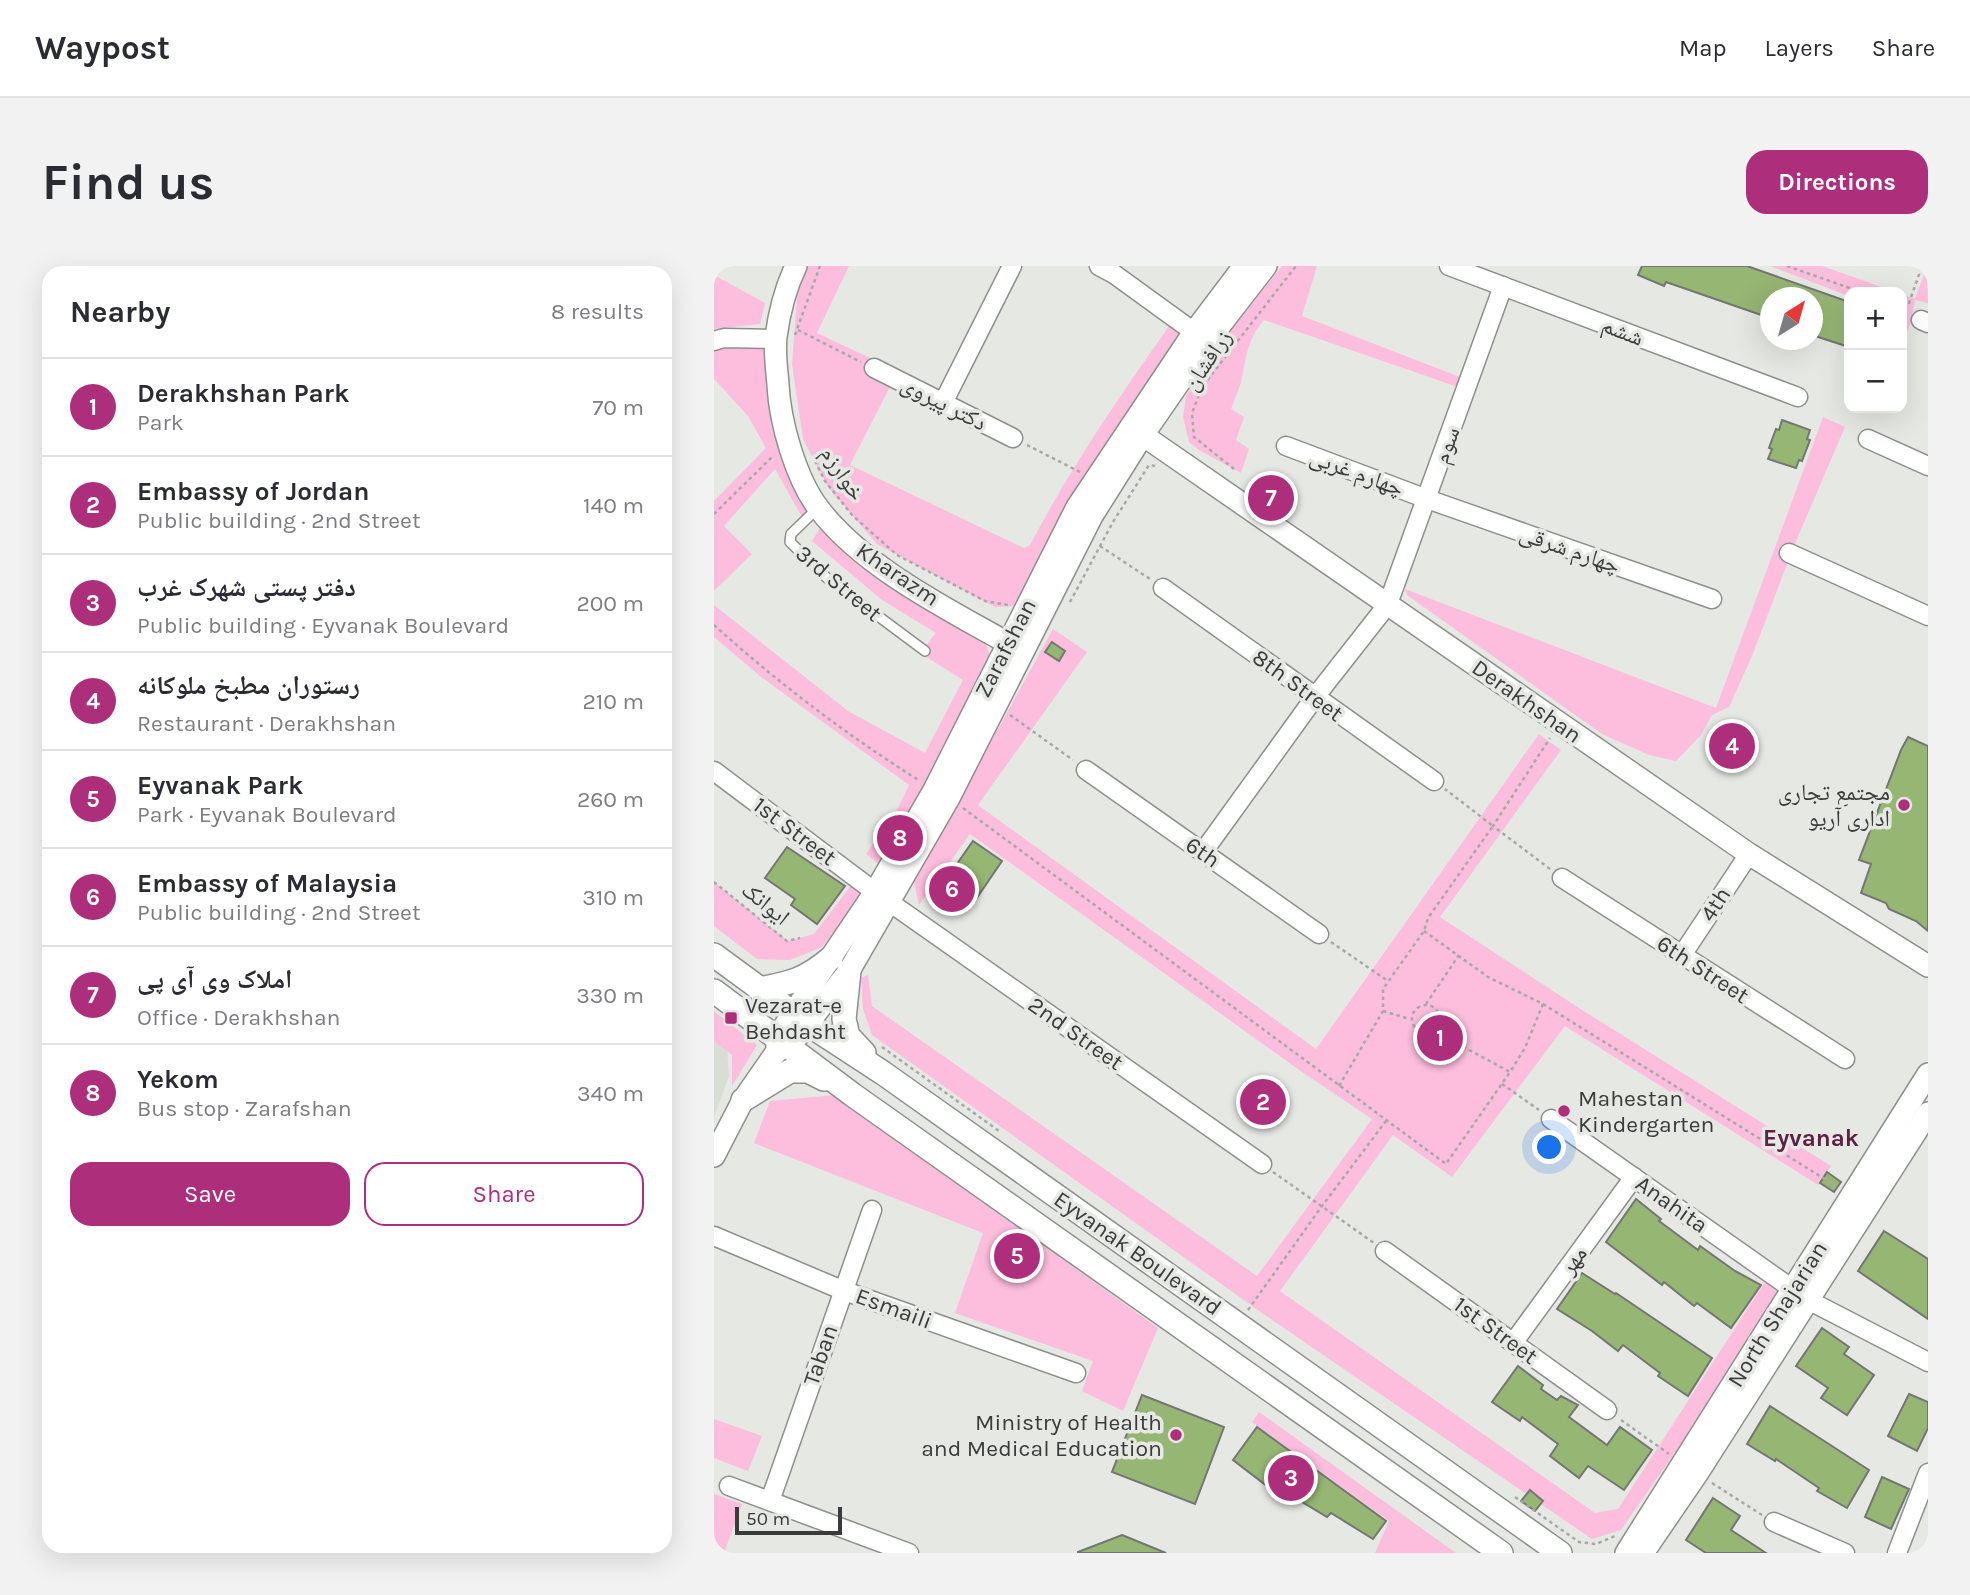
<!DOCTYPE html>
<meta charset="utf-8">
<style>
:root{--surface:#fff;--page:#f2f2f3;--text:#2b2b33;--muted:#7c7c81;--line:#e1e1e2;--accent:#ad2e7b}
body{margin:0;font-family:Karla,"Noto Naskh Arabic",sans-serif;background:var(--page);color:var(--text)}
.controls{position:absolute;right:21px;top:21px;display:grid;overflow:hidden;border-radius:14px;box-shadow:0 7px 28px #0002}
.controls button{width:63px;height:63px;display:grid;place-items:center;padding:0;border:0;border-bottom:2px solid var(--line);background:var(--surface);color:var(--text);font:35px sans-serif}
.compass{position:absolute;left:1046px;top:21px;width:63px;height:63px;border-radius:50%;background:var(--surface);box-shadow:0 7px 28px #0002;rotate:37deg}
.scale{position:absolute;left:21px;bottom:18px;width:107px;box-sizing:border-box;padding-left:7px;border:4px solid #3a3b3a;border-top:0;font-size:19px;line-height:24px;white-space:nowrap;color:#3a3b3a;-webkit-text-stroke:5px #e6e8e4;paint-order:stroke}
.you{position:absolute;left:836px;top:882px;width:24px;height:24px;margin:-18px;border:5px solid #fff;border-radius:50%;background:#1a73e8;box-shadow:0 0 0 10px #1a73e833}
.badge{display:grid;place-items:center;width:46px;height:46px;border-radius:50%;background:var(--accent);color:#fff;font-size:23px;font-weight:700}
.pin{position:absolute;translate:-50% -50%;border:4px solid #fff;box-shadow:0 2px 7px #0006}
.list{margin:0;padding:0;list-style:none}
h2{display:flex;justify-content:space-between;align-items:center;height:91px;margin:0;padding:0 28px;font-size:30px}
h2 small{font-size:23px;font-weight:400;color:var(--muted)}
.list li{display:grid;grid-template-columns:46px 1fr auto;gap:21px;align-items:center;box-sizing:border-box;height:98px;padding:0 28px;border-top:2px solid var(--line)}
.list b{display:block;font-size:26px;white-space:nowrap}
.list p{margin:0;font-size:23px;white-space:nowrap;color:var(--muted)}
.list em{font-size:23px;font-style:normal;color:var(--muted)}
.actions{display:flex;gap:14px;padding:21px 28px}
.actions a{flex:1;padding:16px 0;border:2px solid var(--accent);border-radius:21px;text-align:center;font-size:24px;color:var(--accent)}
.actions .main{background:var(--accent);color:#fff}
.map{position:relative;flex:none;width:1214px;height:1287px;overflow:hidden;border-radius:21px}
header{display:flex;align-items:center;gap:42px;box-sizing:border-box;height:98px;padding:0 35px;background:var(--surface);border-bottom:2px solid var(--line)}
header strong{font-size:33px}
nav{display:flex;gap:38px;margin-inline-start:auto;font-size:24px}
.intro{display:flex;align-items:center;justify-content:space-between;box-sizing:border-box;height:168px;padding:0 42px}
h1{margin:0;font-size:49px}
.button{padding:18px 32px;border-radius:21px;background:var(--accent);color:#fff;font-size:24px;font-weight:700}
main{display:flex;gap:42px;padding:0 42px}
aside{flex:1;background:var(--surface);border-radius:21px;box-shadow:0 7px 28px #0002}
.map>svg:first-child{display:block}
</style>
<header>
<strong>Waypost</strong>
<nav><a>Map</a><a>Layers</a><a>Share</a></nav>
</header>
<div class="intro"><h1>Find us</h1><a class="button">Directions</a></div>
<main>
<aside>
<h2>Nearby<small>8 results</small></h2>
<ul class="list">
<li><span class="badge">1</span><div><b>Derakhshan Park</b><p>Park</p></div><em>70 m</em></li>
<li><span class="badge">2</span><div><b>Embassy of Jordan</b><p>Public building · 2nd Street</p></div><em>140 m</em></li>
<li><span class="badge">3</span><div><b>دفتر پستی شهرک غرب</b><p>Public building · Eyvanak Boulevard</p></div><em>200 m</em></li>
<li><span class="badge">4</span><div><b>رستوران مطبخ ملوکانه</b><p>Restaurant · Derakhshan</p></div><em>210 m</em></li>
<li><span class="badge">5</span><div><b>Eyvanak Park</b><p>Park · Eyvanak Boulevard</p></div><em>260 m</em></li>
<li><span class="badge">6</span><div><b>Embassy of Malaysia</b><p>Public building · 2nd Street</p></div><em>310 m</em></li>
<li><span class="badge">7</span><div><b>املاک وی آی پی</b><p>Office · Derakhshan</p></div><em>330 m</em></li>
<li><span class="badge">8</span><div><b>Yekom</b><p>Bus stop · Zarafshan</p></div><em>340 m</em></li>
</ul>
<div class="actions"><a class="main">Save</a><a>Share</a></div>
</aside>
<div class="map">
<svg width="1214" height="1287" viewBox="0 0 1214 1287">
<rect width="100%" height="100%" fill="#e6e8e4"/>
<path fill="#d8ded3" d="M0,772L13,782L15,810L0,851Z"/>
<g fill="#fdbddd">
<path d="M92,0H135L103,67L184,105L136,199L310,282L316,279C357,201 407,128 458,56L469,66L340,270L300,340L281,341L163,278L114,221L89,173L78,98L83,33Z"/>
<path d="M568,0H603L588,50L746,111L744,121L550,54C533,73 532,93 527,116C524,126 520,134 517,143L530,151L522,174L535,183L527,207L485,184L475,176L469,151L472,130L512,70Z"/>
<path d="M1056,0H1108L1182,26H1135V30Z"/>
<path d="M1213,0L1214,37L1201,34L1196,59L1188,78V28L1201,33Z"/>
<path d="M0,9L51,37L46,58L0,63Z"/>
<path d="M0,80L57,81L99,242L88,251L61,203L10,260L38,288L0,325V235L52,182L34,150L0,113Z"/>
<path d="M1109,151L1131,161L1080,280L1038,390L1015,441L998,449L987,469L962,495L935,489L888,468L693,329L691,323L1002,442Z"/>
<path d="M111,254L267,366L276,389L216,517L166,599L152,588L184,542L195,519L46,410L0,371V339L134,445L211,487L249,414L206,387L222,367L168,334L98,275Z"/>
<path d="M339,363L373,386L264,539L602,783L825,468L847,484L726,651L865,742L1117,900L1104,919L851,760L738,911L679,869L566,1025L881,1247L904,1243L1051,1016H1057L1065,1029L992,1142L907,1264L878,1273L548,1047L158,769L149,743L147,712L154,709L158,740L543,1010L658,853L588,806L256,568L205,639L200,616Z"/>
<path d="M0,616L74,675L100,668L139,617L151,627L108,681L76,694L43,693L0,660Z"/>
<path d="M0,745L43,779L18,820V789L0,775Z"/>
<path d="M121,829L444,1062L409,1145L368,1125L379,1095L241,1047L269,967L40,877L56,835Z"/>
<path d="M545,1146L742,1287H661L675,1255L538,1156Z"/>
<path d="M0,1153L48,1170L34,1205L0,1192Z"/>
<path d="M0,1228L28,1238L10,1287H0Z"/>
</g>
<g fill="#96b674" stroke="#747673" stroke-width="2">
<path d="M928,0H1033L1135,36V81L1098,69V32H1056V52L952,16L950,20L924,9Z"/>
<path d="M1068,154L1096,164L1093,173L1096,174L1088,195L1085,194L1082,202L1054,193L1058,183L1055,182L1062,163L1065,164Z"/>
<path d="M338,376L351,385L345,395L331,386Z"/>
<path d="M1194,471L1214,480V665L1202,655L1175,643L1172,637L1147,627L1157,598L1145,594L1187,484Z"/>
<path d="M259,575L288,595L260,636L231,615Z"/>
<path d="M73,581L131,620L103,658L77,639L81,633L51,612Z"/>
<path d="M1113,906L1127,916L1120,926L1106,917Z"/>
<path d="M922,933L947,953L945,955L984,984L986,980L1021,1005L1047,1019L1017,1062L983,1037L980,1040L950,1016L948,1019L892,976Z"/>
<path d="M1170,965L1214,993V1053L1144,1005Z"/>
<path d="M868,1007L901,1028L902,1027L998,1092L974,1130L944,1110L946,1107L909,1079L904,1085L878,1065L843,1043Z"/>
<path d="M1108,1062L1135,1081L1130,1088L1160,1109L1133,1149L1107,1132L1114,1122L1082,1100Z"/>
<path d="M804,1100L829,1119L827,1123L843,1134L847,1130L864,1139L855,1151L893,1179L906,1161L938,1184L910,1224L874,1200L865,1212L836,1190L844,1178L808,1151L806,1155L778,1136Z"/>
<path d="M1195,1128L1214,1136V1162L1203,1185L1174,1170Z"/>
<path d="M428,1129L510,1161L481,1238L398,1206Z"/>
<path d="M1056,1140L1155,1204L1133,1242L1103,1225L1105,1222L1062,1193L1061,1195L1033,1178Z"/>
<path d="M543,1161L672,1255L659,1273L617,1247L613,1251L588,1236L566,1230L519,1194Z"/>
<path d="M1168,1211L1195,1223L1177,1263L1151,1251Z"/>
<path d="M816,1224L829,1235L821,1245L807,1235Z"/>
<path d="M999,1232L1026,1250L1017,1264L1052,1287H992L972,1274Z"/>
<path d="M408,1269L452,1287H364V1286Z"/>
</g>
<g fill="none" stroke-linecap="round" stroke-linejoin="round">
<g stroke="#8d8f8c" stroke-width="12">
<path id="service" d="M104,242L77,268L76,276L113,312L211,385"/>
</g>
<g stroke="#8d8f8c" stroke-width="21">
<g id="minor">
<path d="M385,0L400,8L491,74"/>
<path d="M735,0L1084,131"/>
<path d="M1207,54L1214,57"/>
<path d="M0,75L10,72L62,73"/>
<path d="M160,102L299,172"/>
<path d="M229,137L298,0"/>
<path d="M1154,173L1214,200"/>
<path d="M572,180L713,233L998,333"/>
<path d="M1075,287L1214,350"/>
<path d="M449,322L720,515"/>
<path d="M372,504L605,668"/>
<path d="M0,505L161,626L548,898"/>
<path d="M489,586L601,431L674,338L789,20"/>
<path d="M848,612L1131,793"/>
<path d="M968,689L1035,588"/>
<path d="M837,853L1094,1034L1214,1096"/>
<path d="M0,970L128,1024L362,1107"/>
<path d="M671,985L893,1144"/>
<path d="M799,1077L920,911"/>
<path d="M15,1220L195,1287"/>
<path d="M56,1235L158,944"/>
<path d="M1060,1256L1131,1287"/>
<path d="M1183,1287L1214,1207"/>
</g>
</g>
<g stroke="#8d8f8c" stroke-width="24">
<g id="tertiary">
<path d="M82,0C72,21 65,48 62,71C60,86 63,104 64,119C66,157 82,213 105,243C152,304 238,345 304,383"/>
<path d="M417,161L1035,588L1214,700"/>
<path d="M63,785L76,780L135,705L235,532L378,250L429,169L494,75L552,0"/>
<path d="M0,890L29,834L63,785V771L161,626L220,524L363,241L480,66L530,0"/>
<path d="M912,1287L1214,808"/>
<path d="M929,1287L983,1208L1214,847"/>
</g>
</g>
<g stroke="#8d8f8c" stroke-width="26">
<g id="secondary">
<path d="M0,689L94,758L169,807L846,1287"/>
<path d="M135,705L130,753L134,770L150,787"/>
<path d="M45,723C77,717 91,714 117,692"/>
<path d="M0,725L139,829L787,1287"/>
<path d="M29,834L76,805H94L110,813"/>
</g>
</g>
<g stroke="#a7a9a6" stroke-width="2.5" stroke-dasharray="3.5 3.5" stroke-linecap="butt">
<path d="M1073,0L1147,26"/>
<path d="M1188,34L1195,37L1208,0"/>
<path d="M84,64L147,96"/>
<path d="M81,69L106,0"/>
<path d="M313,179L366,206"/>
<path d="M101,195L111,215L138,249L183,289L271,335L294,339"/>
<path d="M520,203L480,171L478,147L488,121L582,0"/>
<path d="M0,248L60,189"/>
<path d="M386,280L436,313"/>
<path d="M356,336L399,256L435,199L442,200"/>
<path d="M0,359C64,417 133,469 206,515"/>
<path d="M296,449L359,494"/>
<path d="M249,542L732,898L796,806"/>
<path d="M836,603L779,560L836,472"/>
<path d="M0,616L73,675L86,672"/>
<path d="M710,665L774,711L829,738L811,782L796,806L720,765"/>
<path d="M617,676L674,715"/>
<path d="M712,738L745,689"/>
<path d="M829,738L1122,920"/>
<circle cx="712" cy="753" r="14"/>
<path d="M669,745L696,753"/>
<path d="M168,781L285,865"/>
<path d="M788,818L825,844"/>
<path d="M625,820L669,745V723L710,665L714,652L779,560L731,523"/>
<path d="M559,906L660,977"/>
<path d="M534,1044L608,940L672,855"/>
<path d="M907,1154L955,1188"/>
<path d="M998,1217L1048,1249"/>
<path d="M801,1231L865,1276L882,1278L901,1270"/>
</g>
<use href="#service" stroke="#fff" stroke-width="9"/>
<use href="#minor" stroke="#fff" stroke-width="18"/>
<use href="#tertiary" stroke="#fff" stroke-width="21"/>
<use href="#secondary" stroke="#fff" stroke-width="23"/>
</g>
<g fill="#ad2e7b" stroke="#e6e8e4" stroke-width="2.5">
<circle cx="1190" cy="539" r="7"/>
<rect x="10" y="745" width="14" height="14" rx="3.5"/>
<circle cx="850" cy="845" r="7"/>
<circle cx="462" cy="1169" r="7"/>
</g>
<g text-anchor="middle" stroke-width="7" stroke-linejoin="round" paint-order="stroke">
<g font-size="23" fill="#3a3b3a" stroke="#e6e8e4">
<text transform="translate(909 65) rotate(21)" y="8">ششم</text>
<text transform="translate(493 94) rotate(-56)" y="8">زرافشان</text>
<text transform="translate(230 137) rotate(27)" y="8">دکتر پیروی</text>
<text transform="translate(732 179) rotate(-70)" y="8">سوم</text>
<text transform="translate(643 206) rotate(20)" y="8">چهارم غربی</text>
<text transform="translate(129 207) rotate(56)" y="8">خوارزم</text>
<text transform="translate(856 283) rotate(19)" y="8">چهارم شرقی</text>
<text transform="translate(184 308) rotate(34)" y="8">Kharazm</text>
<text transform="translate(125 317) rotate(40)" y="8">3rd Street</text>
<text transform="translate(291 382) rotate(-63)" y="8">Zarafshan</text>
<text transform="translate(584 419) rotate(36)" y="8">8th Street</text>
<text transform="translate(813 435) rotate(35)" y="8">Derakhshan</text>
<text transform="translate(81 565) rotate(37)" y="8">1st Street</text>
<text transform="translate(489 586) rotate(35)" y="8">6th</text>
<text transform="translate(52 637) rotate(39)" y="8">ایوانک</text>
<text transform="translate(1001 638) rotate(-57)" y="8">4th</text>
<text transform="translate(989 703) rotate(33)" y="8">6th Street</text>
<text transform="translate(362 767) rotate(35)" y="8">2nd Street</text>
<text transform="translate(958 938) rotate(35)" y="8">Anahita</text>
<text transform="translate(424 987) rotate(35)" y="8">Eyvanak Boulevard</text>
<text transform="translate(859 994) rotate(-54)" y="8">مهر</text>
<text transform="translate(180 1042) rotate(20)" y="8">Esmaili</text>
<text transform="translate(1063 1048) rotate(-58)" y="8">North Shajarian</text>
<text transform="translate(782 1064) rotate(36)" y="8">1st Street</text>
<text transform="translate(106 1089) rotate(-71)" y="8">Taban</text>
</g>
<g font-size="23" fill="#3a3b3a" stroke="#e6e8e4" text-anchor="end">
<text x="1176" y="534">مجتمع تجاری<tspan x="1176" dy="26">اداری آريو</tspan></text>
<text x="31" y="747" text-anchor="start">Vezarat-e<tspan x="31" dy="26">Behdasht</tspan></text>
<text x="864" y="840" text-anchor="start">Mahestan<tspan x="864" dy="26">Kindergarten</tspan></text>
<text x="448" y="1164">Ministry of Health<tspan x="448" dy="26">and Medical Education</tspan></text>
</g>
<g font-size="24" font-weight="bold" fill="#5e2043" stroke="#e6e8e4">
<text x="1097" y="880">Eyvanak</text>
</g>
</g>
</svg>
<div class="controls">
<button>+</button>
<button>−</button>
</div>
<svg class="compass" viewBox="-18 -18 36 36"><path d="M0-13l5 13h-10z" fill="#e53935"/><path d="M0 13l5-13h-10z" fill="#7c7c81"/></svg>
<div class="scale">50 m</div>
<div class="you"></div>
<div class="pin badge" style="left:726px;top:772px">1</div>
<div class="pin badge" style="left:549px;top:836px">2</div>
<div class="pin badge" style="left:577px;top:1212px">3</div>
<div class="pin badge" style="left:1018px;top:480px">4</div>
<div class="pin badge" style="left:303px;top:990px">5</div>
<div class="pin badge" style="left:238px;top:623px">6</div>
<div class="pin badge" style="left:557px;top:232px">7</div>
<div class="pin badge" style="left:186px;top:572px">8</div>
</div>
</main>
